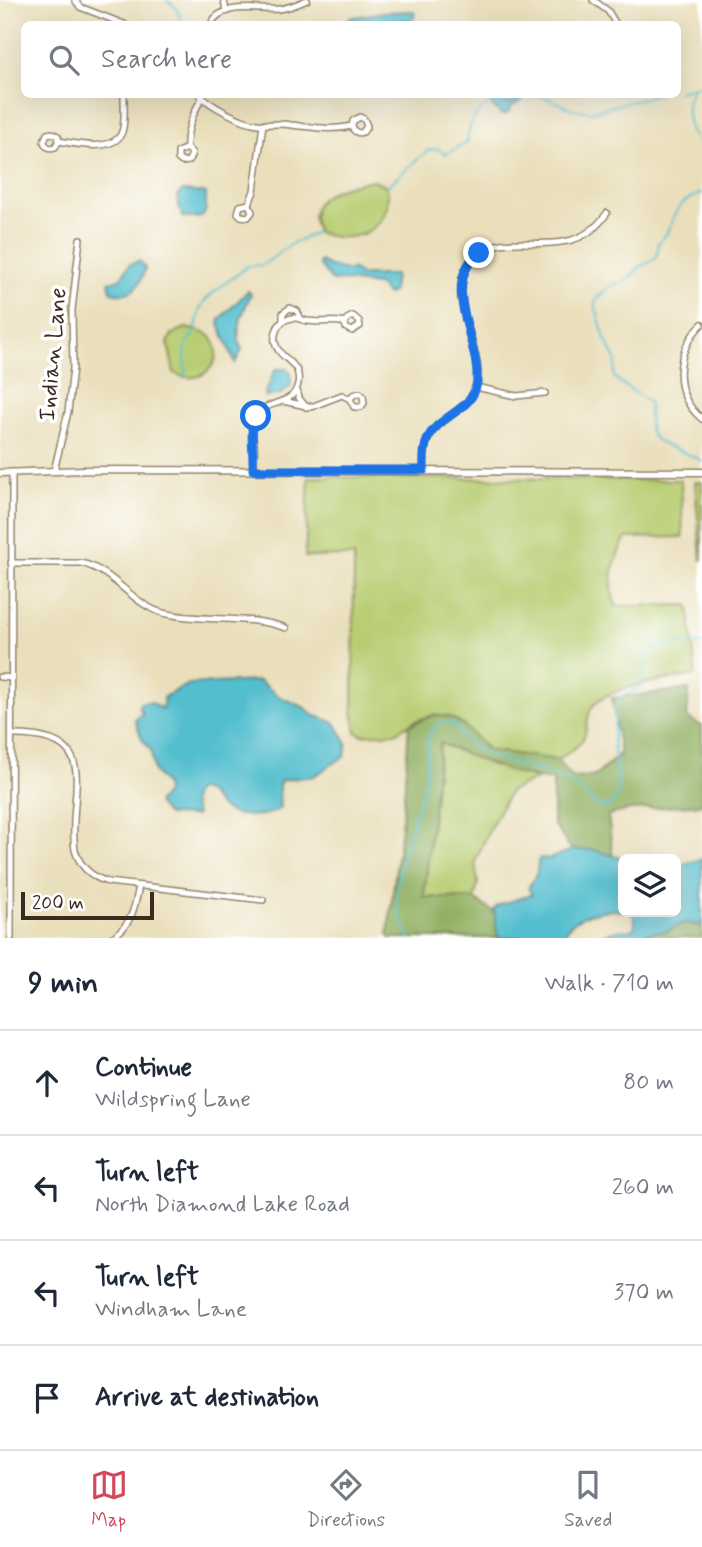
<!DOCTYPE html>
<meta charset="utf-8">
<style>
:root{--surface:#fff;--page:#f6f6f7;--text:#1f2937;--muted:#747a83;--line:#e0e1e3;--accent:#d1495b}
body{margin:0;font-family:Mynerve,sans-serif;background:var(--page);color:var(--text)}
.controls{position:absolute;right:21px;bottom:21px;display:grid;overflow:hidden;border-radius:10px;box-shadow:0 7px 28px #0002}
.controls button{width:63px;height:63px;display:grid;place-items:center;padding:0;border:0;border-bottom:2px solid var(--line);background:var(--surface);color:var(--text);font:35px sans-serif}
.scale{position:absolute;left:21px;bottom:18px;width:133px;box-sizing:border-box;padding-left:7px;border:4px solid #3b2a1e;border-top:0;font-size:19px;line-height:24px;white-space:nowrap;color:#3b2a1e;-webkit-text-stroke:5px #fff;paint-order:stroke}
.stop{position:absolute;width:21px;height:21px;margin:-16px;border:5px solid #1a73e8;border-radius:50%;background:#fff}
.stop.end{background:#1a73e8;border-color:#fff;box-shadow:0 2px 7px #0008}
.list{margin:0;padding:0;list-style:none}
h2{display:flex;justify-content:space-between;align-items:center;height:91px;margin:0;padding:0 28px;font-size:30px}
h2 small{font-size:23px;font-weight:400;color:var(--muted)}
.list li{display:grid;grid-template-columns:46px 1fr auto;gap:21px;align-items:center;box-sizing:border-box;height:105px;padding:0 28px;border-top:2px solid var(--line)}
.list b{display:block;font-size:26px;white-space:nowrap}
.list p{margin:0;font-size:23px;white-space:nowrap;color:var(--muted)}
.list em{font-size:23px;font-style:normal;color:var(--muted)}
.icon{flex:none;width:38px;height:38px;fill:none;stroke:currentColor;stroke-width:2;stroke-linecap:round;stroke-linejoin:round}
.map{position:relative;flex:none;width:702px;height:938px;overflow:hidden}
.search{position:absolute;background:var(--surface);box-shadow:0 7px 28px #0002;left:21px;right:21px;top:21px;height:77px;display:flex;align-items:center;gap:18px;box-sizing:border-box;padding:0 24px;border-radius:10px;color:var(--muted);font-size:26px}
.sheet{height:511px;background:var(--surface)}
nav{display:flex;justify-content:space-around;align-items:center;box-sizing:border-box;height:98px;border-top:2px solid var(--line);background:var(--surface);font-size:19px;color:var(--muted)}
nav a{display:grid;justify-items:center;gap:4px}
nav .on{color:var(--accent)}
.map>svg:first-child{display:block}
</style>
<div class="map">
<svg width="702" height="938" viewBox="0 0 702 938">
<rect width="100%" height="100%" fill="#fff"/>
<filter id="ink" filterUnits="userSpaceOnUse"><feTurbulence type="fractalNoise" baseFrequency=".0143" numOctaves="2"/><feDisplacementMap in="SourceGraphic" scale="14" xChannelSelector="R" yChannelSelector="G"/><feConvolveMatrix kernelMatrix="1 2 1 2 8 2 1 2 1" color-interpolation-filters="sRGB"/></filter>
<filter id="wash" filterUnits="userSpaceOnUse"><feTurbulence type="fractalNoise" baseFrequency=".00686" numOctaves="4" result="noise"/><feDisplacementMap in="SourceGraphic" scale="28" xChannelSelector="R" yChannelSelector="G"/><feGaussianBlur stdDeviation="1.57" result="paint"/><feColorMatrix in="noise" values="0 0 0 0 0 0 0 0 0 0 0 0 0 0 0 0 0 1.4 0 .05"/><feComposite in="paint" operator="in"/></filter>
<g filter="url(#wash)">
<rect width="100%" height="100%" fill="#eadfbb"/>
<g fill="#b7cc70" stroke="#797b47" stroke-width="2">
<path d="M374,180L387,186C395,230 353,247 317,232C300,193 347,185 374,180Z"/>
<path d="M185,328C193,330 206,331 211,337C228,359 202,389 174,373L168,343L172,334Z"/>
<path d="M309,477L681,480L683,537L626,538C614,558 607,583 616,606L689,605L696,675C669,680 608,685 592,707C586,716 588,729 583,739C578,748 566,754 557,760L488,750L463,725L450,717L433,715L415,721L395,733L362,735L356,732L353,711L354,556L305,557Z"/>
<path d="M695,482H702V560H701Z"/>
<path d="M440,743L489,764L537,779L510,791L492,824L475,862L478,884L474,899L424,898Z"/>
</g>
<g fill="#91b062" stroke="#666d40" stroke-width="2">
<path d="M689,689L687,718L702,726V804L630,810L608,815L613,858L593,850H572L553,824V780C514,777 476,758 440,743L424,897L474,899L495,913L498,938H390L388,933L403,810L409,725L433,715L450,717L463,725L488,750L557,760L573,778L595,776L620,754L612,698Z"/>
<path d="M682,922L702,926V938L643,937L646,933L668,931L675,924Z"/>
</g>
<g fill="#53bece" stroke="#477476" stroke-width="2">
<path d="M412,11L415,13L414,18C392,26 369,25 346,24L350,18L384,12Z"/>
<path d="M489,95H498L508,104L518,97L523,96V100L512,106L507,114H501L492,106Z"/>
<path d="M182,191L206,193C206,215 208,221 182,217L177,196Z"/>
<path d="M140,261L145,268C141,286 132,298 111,292L109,282L120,279L130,264Z"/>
<path d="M320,261L330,266L348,271L353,269L360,275H395L393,291L388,295L378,285C361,284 348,279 332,281L319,264Z"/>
<path d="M248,291L251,294C243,311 233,333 242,350L235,363L219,324L220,319Z"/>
<path d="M276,369H287L291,373V386L281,394L266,397L265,392C270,384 271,377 276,369Z"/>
<path d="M259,681L280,697L306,708L313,715L335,723L347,744L345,756L314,776L282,780L279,784L280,808C266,819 234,818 221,807C213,800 209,790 199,789L194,793L192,801L196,814L194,816L167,815L157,803L166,793L165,785L154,771L151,750L142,739L135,719L143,713L139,708L140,703L151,702L162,709L164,697L189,684Z"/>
<path d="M572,850H593L625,859L623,911C605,908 575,914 566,931L567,935L579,938H498L494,910L497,906L532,894L528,888L537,873L538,862L540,858L549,859Z"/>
<path d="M702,859V926C683,921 686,922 669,930C663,933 653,931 646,933L643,938H587L598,937L613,931L632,930C637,925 635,920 633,914L627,912H676V866Z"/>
</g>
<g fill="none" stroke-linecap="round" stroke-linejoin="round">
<g stroke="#53bece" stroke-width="2">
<path d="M167,0L177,9L182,24"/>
<path d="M693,88C682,106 686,132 702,145"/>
<path d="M678,91L702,85"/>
<path d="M522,99L533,95H540L570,108L590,112L659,94"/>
<path d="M387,186L428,150L438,149L445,154L467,143C469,124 473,113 491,103"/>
<path d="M702,193C695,196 687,199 682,204C670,215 672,233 658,243V252L655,259L640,267L627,280L612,285L596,299L595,305L605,339L616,360L614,377C625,388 638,393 649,403C650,412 648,423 650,431C653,446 689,452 702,461"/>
<path d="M183,378C189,368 182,356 186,345C187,340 192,337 195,332C199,323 195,313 205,301C217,287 234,279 247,266L263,265L293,243L317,232"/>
<path d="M410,938C377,888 417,826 426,775C428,762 425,744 431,732C435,723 445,721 454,723C476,767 525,760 563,779C577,785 587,796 598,806H609L616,799L618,785L613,741L615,719L614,706L622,696L635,691L640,686L647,652C668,638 680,647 702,644"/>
</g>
</g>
</g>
<g filter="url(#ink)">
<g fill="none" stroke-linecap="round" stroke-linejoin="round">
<g stroke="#92846c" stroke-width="8">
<g id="minor">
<path d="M75,0L80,7L124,24"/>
<path d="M224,0L226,12"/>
<path d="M593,0L608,11L616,24"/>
<path d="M211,24C222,1 258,11 279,9C289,8 298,4 307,0"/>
<path d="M199,94C210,106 241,122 258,124C269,125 280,123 291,125C312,127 331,131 352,126L353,121L360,117L364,119L367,126L363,132C357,134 353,131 352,126"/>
<path d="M59,141L55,147C50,149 45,147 44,141L47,134L52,133L58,136L59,141C76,144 119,154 123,128C125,117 124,105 124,94"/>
<path d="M187,148L178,152V159L182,162L189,161L192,153L187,148C186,131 193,113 202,98"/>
<path d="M249,204L240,206L238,213L241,216L248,217L252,212L249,204L254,191L263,124"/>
<path d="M283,320V313L290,308L297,311L301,319"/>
<path d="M702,324C675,351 671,393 702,419"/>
<path d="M476,387L516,396L545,393"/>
<path d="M297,390L299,398L306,407"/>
<path d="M283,401L311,407L342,395L350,399L354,407H361L364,403L363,396L360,393L353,395L350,399"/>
<path d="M253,470C254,461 255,452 254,443C253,438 251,433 252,427C256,397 291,409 297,387C299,382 299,376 297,371C294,363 284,358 279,351C270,339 276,320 292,318C297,317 302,320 307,321C320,323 332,320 345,323L346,328L352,331L360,326L359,321L353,316L347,319L345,323"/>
<path d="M424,470C424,462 423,452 426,444C434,418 466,414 475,389C489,350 440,297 472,259C505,221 568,271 607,213"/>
<path d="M54,471L68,412L73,368L72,310L80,239"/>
<path d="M11,563H81C115,571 131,604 163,613C203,623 246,614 286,628"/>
<path d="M0,677L12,678"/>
<path d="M12,735C107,734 66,792 75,850C80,867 91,877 108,882L263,900"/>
<path d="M11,938L12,472"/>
<path d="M111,938C131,927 135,907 139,886"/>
</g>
</g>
<g stroke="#92846c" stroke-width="9">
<path id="tertiary" d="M0,473L84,470L702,472"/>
</g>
<use href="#minor" stroke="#fff" stroke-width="5"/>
<use href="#tertiary" stroke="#fff" stroke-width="6"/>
</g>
</g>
<g fill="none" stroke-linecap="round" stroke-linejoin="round" filter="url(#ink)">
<path stroke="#1a73e8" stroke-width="9" d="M256,416C249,430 254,453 253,470H424C424,460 423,448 428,438C439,415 474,410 477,382C480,340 439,285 479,253"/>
</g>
<g text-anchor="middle" stroke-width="7" stroke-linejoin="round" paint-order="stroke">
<g font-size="24" fill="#3b2a1e" stroke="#fff">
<text transform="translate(52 354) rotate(-85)" y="8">Indian Lane</text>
</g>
</g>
</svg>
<div class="controls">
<button><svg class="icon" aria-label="layers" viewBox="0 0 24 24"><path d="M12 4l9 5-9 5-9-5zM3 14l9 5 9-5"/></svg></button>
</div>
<div class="scale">200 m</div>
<div class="stop" style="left:256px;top:416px"></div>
<div class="stop end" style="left:479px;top:253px"></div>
<div class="search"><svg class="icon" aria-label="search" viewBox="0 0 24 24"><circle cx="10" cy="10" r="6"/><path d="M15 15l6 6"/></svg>Search here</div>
</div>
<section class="sheet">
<h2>9 min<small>Walk · 710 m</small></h2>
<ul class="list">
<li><svg class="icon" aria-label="ahead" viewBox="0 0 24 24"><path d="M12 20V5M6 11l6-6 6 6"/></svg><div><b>Continue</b><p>Wildspring Lane</p></div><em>80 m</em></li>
<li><svg class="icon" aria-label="left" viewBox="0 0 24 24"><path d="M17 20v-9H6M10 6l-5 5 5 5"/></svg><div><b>Turn left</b><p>North Diamond Lake Road</p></div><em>260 m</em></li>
<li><svg class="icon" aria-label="left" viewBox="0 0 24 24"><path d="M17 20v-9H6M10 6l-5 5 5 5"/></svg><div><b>Turn left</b><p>Windham Lane</p></div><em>370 m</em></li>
<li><svg class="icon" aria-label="arrive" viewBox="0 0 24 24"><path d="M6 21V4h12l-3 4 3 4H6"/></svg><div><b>Arrive at destination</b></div></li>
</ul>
</section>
<nav>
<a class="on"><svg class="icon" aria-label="map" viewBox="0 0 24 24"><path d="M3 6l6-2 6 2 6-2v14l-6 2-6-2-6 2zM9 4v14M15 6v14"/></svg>Map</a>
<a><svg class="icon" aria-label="directions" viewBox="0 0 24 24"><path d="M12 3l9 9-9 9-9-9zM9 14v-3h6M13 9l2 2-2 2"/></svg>Directions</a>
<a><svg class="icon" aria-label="saved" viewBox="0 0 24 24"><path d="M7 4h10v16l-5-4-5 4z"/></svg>Saved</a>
</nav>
